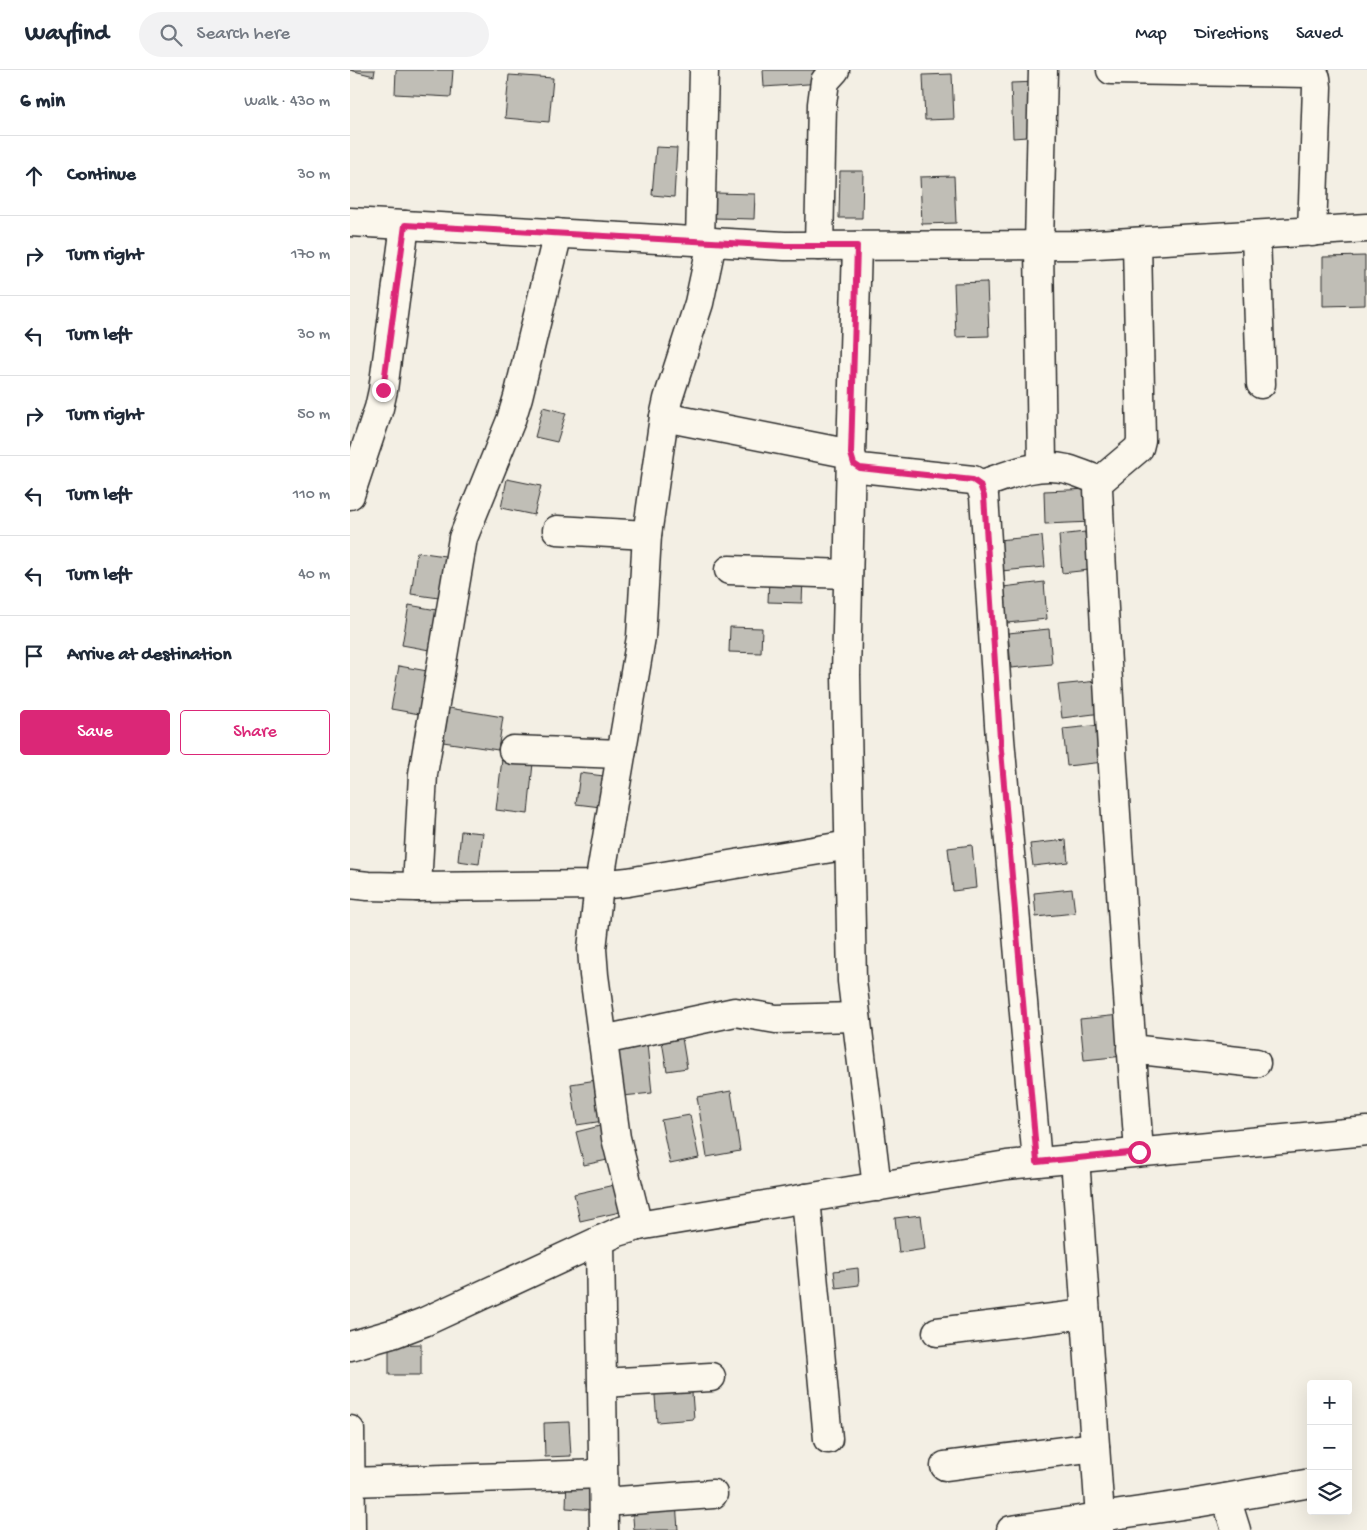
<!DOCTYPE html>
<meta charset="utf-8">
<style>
:root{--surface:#fff;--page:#f2f2f3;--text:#1f2937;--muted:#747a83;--line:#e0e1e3;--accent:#db2777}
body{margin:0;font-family:"Gochi Hand",sans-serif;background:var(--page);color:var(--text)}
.controls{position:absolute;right:15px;bottom:15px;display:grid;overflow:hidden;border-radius:5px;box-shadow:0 5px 20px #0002}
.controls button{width:45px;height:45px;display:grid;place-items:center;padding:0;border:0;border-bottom:1px solid var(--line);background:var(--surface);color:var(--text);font:25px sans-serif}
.stop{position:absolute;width:15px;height:15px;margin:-11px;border:4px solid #db2777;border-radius:50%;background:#fff}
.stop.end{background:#db2777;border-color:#fff;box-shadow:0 1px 5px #0008}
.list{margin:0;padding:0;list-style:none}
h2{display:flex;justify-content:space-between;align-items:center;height:65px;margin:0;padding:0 20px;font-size:21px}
h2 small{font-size:16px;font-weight:400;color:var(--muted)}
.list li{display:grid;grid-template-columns:32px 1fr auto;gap:15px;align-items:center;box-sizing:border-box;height:80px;padding:0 20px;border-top:1px solid var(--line)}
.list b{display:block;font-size:19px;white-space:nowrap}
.list em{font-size:16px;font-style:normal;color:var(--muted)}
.actions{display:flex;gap:10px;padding:15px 20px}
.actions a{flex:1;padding:11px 0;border:1px solid var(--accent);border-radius:5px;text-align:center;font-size:18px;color:var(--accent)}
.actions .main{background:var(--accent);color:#fff}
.icon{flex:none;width:28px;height:28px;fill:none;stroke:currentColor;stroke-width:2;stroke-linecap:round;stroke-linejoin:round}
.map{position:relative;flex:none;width:1017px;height:1460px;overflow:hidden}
header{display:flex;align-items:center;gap:30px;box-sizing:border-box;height:70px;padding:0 25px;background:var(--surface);border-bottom:1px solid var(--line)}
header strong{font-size:24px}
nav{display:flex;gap:28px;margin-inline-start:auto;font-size:18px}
.search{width:350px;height:45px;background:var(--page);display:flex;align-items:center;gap:12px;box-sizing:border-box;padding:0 18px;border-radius:28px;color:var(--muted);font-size:19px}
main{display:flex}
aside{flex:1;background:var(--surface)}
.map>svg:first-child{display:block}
</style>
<header>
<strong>Wayfind</strong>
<div class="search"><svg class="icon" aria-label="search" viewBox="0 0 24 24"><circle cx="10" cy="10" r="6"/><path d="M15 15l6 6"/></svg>Search here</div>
<nav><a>Map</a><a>Directions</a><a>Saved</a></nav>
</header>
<main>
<aside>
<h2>6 min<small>Walk · 430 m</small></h2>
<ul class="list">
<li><svg class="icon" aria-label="ahead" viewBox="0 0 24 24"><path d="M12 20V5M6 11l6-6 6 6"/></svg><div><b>Continue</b></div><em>30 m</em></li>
<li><svg class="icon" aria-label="right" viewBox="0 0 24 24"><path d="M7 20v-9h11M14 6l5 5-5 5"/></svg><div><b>Turn right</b></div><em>170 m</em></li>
<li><svg class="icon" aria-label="left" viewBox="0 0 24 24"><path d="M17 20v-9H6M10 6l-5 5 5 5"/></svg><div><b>Turn left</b></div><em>30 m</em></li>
<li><svg class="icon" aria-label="right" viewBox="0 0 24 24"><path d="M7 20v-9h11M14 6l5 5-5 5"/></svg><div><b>Turn right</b></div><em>50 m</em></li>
<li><svg class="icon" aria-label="left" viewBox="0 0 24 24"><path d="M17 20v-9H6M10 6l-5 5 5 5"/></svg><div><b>Turn left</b></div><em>110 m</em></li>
<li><svg class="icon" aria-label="left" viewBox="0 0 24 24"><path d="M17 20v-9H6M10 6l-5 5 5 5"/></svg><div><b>Turn left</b></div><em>40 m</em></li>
<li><svg class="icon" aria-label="arrive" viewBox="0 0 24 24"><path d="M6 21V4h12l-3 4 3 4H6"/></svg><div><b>Arrive at destination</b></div></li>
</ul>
<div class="actions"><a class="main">Save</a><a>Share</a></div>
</aside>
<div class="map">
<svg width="1017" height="1460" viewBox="0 0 1017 1460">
<rect width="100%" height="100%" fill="#f3efe4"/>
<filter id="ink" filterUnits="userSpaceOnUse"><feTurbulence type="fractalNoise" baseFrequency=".02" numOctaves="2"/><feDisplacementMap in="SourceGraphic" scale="10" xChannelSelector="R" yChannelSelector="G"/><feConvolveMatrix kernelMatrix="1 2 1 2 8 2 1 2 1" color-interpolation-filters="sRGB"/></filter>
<g filter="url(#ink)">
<g fill="#c0beb6" stroke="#2b2b2b">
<path d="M0,0H25L24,6Z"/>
<path d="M46,0H103L101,27L45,24Z"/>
<path d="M413,0H472V13L414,17Z"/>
<path d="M602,4L604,49L575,50L573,5Z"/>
<path d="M159,5L203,8L199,52L155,48Z"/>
<path d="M688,12L690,66L663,68L661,13Z"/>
<path d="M306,77L327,78L324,127L302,125Z"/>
<path d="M490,101H513L512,148H489Z"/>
<path d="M604,106L606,153L572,154L570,107Z"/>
<path d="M365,123L405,124L404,149L364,148Z"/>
<path d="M1015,186V235L973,236V187Z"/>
<path d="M637,212L639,266L606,267L604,213Z"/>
<path d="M193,337L216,343L207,372L185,367Z"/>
<path d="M157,409L191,416L184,445L151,438Z"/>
<path d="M741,419L742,452L695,454L694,421Z"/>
<path d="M735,462L739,500L712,503L709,465Z"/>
<path d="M692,466L695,497L651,501L648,470Z"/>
<path d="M67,482L102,487L96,529L61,524Z"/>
<path d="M419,508L453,509L452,533L418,532Z"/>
<path d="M694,512L697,549L657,553L653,517Z"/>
<path d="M59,535L92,541L85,581L52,575Z"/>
<path d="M380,557L412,558L411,583L379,582Z"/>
<path d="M699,559L702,594L661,598L658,563Z"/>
<path d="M49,596L83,602L75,645L41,639Z"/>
<path d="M748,611L752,643L712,648L708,615Z"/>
<path d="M99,638L153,647L148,680L93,672Z"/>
<path d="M751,655L754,692L717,696L713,659Z"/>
<path d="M152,689L183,693L178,744L146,740Z"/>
<path d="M230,703L262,707L259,738L226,734Z"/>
<path d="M111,761L133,763L129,794L108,791Z"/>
<path d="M716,770L718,792L683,796L680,774Z"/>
<path d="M622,775L626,818L603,821L598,778Z"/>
<path d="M722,819L725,843L686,847L684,823Z"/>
<path d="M770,945L774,986L734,990L730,949Z"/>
<path d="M332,968L337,998L317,1001L312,971Z"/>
<path d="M297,974L302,1023L273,1026L268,977Z"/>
<path d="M253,1009L260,1050L227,1055L221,1014Z"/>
<path d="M381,1021L390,1081L357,1087L347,1027Z"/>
<path d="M340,1045L349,1088L320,1094L311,1050Z"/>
<path d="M254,1055L262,1089L234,1095L226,1062Z"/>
<path d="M264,1115L270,1142L230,1151L224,1124Z"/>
<path d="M571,1145L575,1179L549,1183L545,1148Z"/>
<path d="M508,1198L509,1215L486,1218L484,1201Z"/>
<path d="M71,1274V1305H39V1275Z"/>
<path d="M341,1310L344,1349L307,1352L304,1313Z"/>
<path d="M219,1352L221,1386L195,1387L194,1353Z"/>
<path d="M217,1407L251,1409L249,1440L216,1438Z"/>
<path d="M326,1432L328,1460H284L282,1435Z"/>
</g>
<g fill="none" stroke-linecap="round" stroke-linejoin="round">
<g stroke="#2b2b2b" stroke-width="31">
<g id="street">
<path d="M761,0L958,3L966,8L967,17L962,162"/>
<path d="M906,165L911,314"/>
<path d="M350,171L354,0"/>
<path d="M787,172L791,370L789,378L750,411L748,418C758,640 773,861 789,1082"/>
<path d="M469,176L472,34L475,11L485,0"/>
<path d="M507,176L501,384L504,394L510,398L623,410L630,415L634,426L650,669L687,1092"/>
<path d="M314,347L501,384L496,605L502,911L527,1117"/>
<path d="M692,396L689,175L693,0"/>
<path d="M630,415C659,405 686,392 717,399C728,402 739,407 750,411"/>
<path d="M0,425L29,338L33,320L55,155"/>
<path d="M207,460L297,465"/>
<path d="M379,500L498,504"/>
<path d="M163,680L271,684"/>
<path d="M0,814L18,816L67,817L249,815L278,812L499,775"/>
<path d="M67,817L73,704L113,468L161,350L168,327L208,163"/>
<path d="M253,970L385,942L426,949L506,947"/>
<path d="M781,979L906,993"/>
<path d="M725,1088L750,1447L749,1460"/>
<path d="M456,1128L478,1369"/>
<path d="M288,1156L266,1068L244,905L242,879L249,815L291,567L297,465L314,347L318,329L349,233L362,172"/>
<path d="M250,1170L254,1460"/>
<path d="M587,1262L736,1244"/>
<path d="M0,1276L45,1263L74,1252L268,1162L288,1156L657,1095L1017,1061"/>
<path d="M252,1313L361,1307"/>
<path d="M0,1360L1,1460"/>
<path d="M595,1396L745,1377"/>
<path d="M0,1412L253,1404"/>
<path d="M876,1428L886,1460"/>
<path d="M254,1432L363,1424"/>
<path d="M661,1460L846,1433L961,1413"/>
</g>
</g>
<g stroke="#2b2b2b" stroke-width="31">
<path id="secondary" d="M0,152L435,176L730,175L1017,158"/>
</g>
<use href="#street" stroke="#fbf7ec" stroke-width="28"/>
<use href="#secondary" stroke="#fbf7ec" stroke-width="28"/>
</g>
</g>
<g fill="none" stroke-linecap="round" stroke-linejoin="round" filter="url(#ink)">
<path stroke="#db2777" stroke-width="6" d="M33,320L55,155L435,176H507L501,384L504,394L510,398L623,410L630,415L634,426L650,669L687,1092L789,1082"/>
</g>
</svg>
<div class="controls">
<button>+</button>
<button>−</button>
<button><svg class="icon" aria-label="layers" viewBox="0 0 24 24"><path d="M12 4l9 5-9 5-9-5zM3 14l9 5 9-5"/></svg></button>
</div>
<div class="stop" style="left:789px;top:1082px"></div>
<div class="stop end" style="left:33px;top:320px"></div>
</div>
</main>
